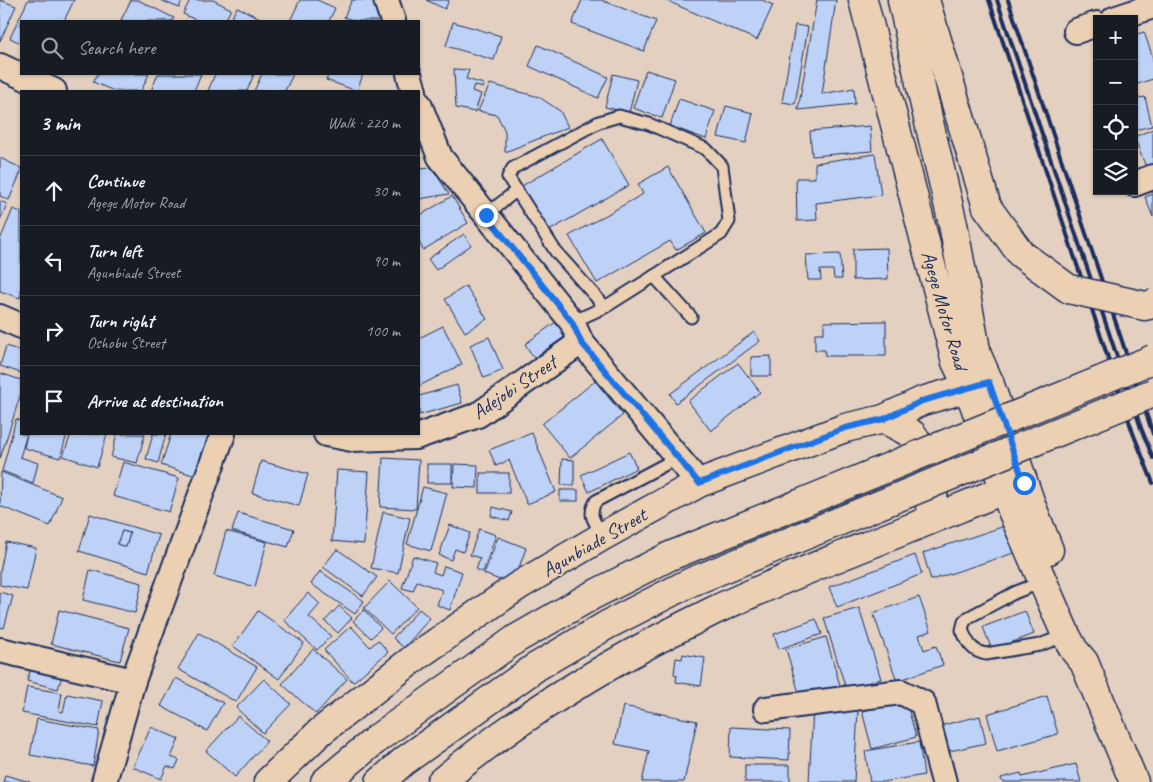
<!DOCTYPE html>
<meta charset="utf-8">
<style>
:root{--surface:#171b24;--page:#242831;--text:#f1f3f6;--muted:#9ea1a6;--line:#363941}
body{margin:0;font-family:Caveat,sans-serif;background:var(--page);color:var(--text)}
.controls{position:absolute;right:15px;top:15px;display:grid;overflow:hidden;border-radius:0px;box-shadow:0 1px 4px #0004}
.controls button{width:45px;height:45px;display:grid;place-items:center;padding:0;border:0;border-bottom:1px solid var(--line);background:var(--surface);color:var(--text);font:25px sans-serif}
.stop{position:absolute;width:15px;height:15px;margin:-11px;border:4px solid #1a73e8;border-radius:50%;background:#fff}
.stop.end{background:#1a73e8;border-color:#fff;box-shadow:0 1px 5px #0008}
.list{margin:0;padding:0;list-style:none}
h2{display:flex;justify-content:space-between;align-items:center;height:65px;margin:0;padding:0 20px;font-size:21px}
h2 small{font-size:16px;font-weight:400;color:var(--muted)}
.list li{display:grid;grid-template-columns:32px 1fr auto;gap:15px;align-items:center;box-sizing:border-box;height:70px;padding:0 20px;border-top:1px solid var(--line)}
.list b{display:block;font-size:19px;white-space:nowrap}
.list p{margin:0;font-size:16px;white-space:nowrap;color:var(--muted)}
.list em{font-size:16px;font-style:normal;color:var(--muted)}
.icon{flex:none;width:28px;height:28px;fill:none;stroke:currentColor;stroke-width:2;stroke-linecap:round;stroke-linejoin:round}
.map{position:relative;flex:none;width:1153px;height:782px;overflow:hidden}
.search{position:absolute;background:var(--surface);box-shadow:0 1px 4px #0004;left:20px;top:20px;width:400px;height:55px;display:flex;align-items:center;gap:12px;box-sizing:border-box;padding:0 18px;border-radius:0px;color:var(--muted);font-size:19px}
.panel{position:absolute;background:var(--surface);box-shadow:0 1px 4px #0004;left:20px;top:90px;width:400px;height:345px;border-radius:0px}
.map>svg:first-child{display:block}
</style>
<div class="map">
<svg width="1153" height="782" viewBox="0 0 1153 782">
<rect width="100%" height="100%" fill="#e3d0c1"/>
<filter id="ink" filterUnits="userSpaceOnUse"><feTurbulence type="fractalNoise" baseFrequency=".02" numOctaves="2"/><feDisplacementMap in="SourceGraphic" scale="10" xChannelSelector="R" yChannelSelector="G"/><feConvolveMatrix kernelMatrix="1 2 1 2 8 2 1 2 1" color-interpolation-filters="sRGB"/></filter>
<g filter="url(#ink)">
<g fill="#bed2f7" stroke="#1b2f5e" fill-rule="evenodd">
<path d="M0,0L16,6L0,41Z"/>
<path d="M28,0H74L64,21H21V43L10,38Z"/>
<path d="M131,0H138L174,18L172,21H124L121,20Z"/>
<path d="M160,0H182L179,8Z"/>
<path d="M190,0H213L231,9L225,21H198L183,14Z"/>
<path d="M300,0H317L335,8L329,21H290Z"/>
<path d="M352,0H378L384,6L378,21H355L344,17Z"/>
<path d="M426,0H449L445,9Z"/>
<path d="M582,0H601L656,21L644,51L572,24Z"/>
<path d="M665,0H762L773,5L757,40Z"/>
<path d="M817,0H836L822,94L854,88L855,104L798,110Z"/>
<path d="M237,7L266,21H230Z"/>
<path d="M453,22L501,36L494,60L446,46Z"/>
<path d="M795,25L808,27L795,104L782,102Z"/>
<path d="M1144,32L1153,58V79L1134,85V35Z"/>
<path d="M538,45L608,77L598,98L529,66Z"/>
<path d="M454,69L469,70L466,79L484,84L482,88L474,85L472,91L481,94L475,112L456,108Z"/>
<path d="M646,70L675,79L662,118L633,108Z"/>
<path d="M97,74H149L141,91H114L93,82Z"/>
<path d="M158,74H201L194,91H151Z"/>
<path d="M215,74H254L247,91H208Z"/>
<path d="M262,74H293L285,91H254Z"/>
<path d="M329,74H363L357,91L326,80Z"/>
<path d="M613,74L637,80L629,113L605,107Z"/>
<path d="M490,84L539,97L560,111L568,127L505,152V131L497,115L478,111Z"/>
<path d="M1145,97L1152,126L1134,130V99Z"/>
<path d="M679,99L715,111L706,139L670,126Z"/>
<path d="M726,106L753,113L746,143L718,137Z"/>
<path d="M870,126L872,151L812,156L810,131Z"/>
<path d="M1153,129V165L1146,167L1134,137Z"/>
<path d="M602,139L629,185L547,232L520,187Z"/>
<path d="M875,154L881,195L816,203L817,220L797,221L796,178H815V163Z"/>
<path d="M0,158L21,168V172L9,200L0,196Z"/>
<path d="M668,167L706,233L676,250L670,241L597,283L569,236L643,194L638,184Z"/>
<path d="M432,168L449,194L419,199V169Z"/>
<path d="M1153,194V217L1145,197Z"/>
<path d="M452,196L468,223L423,250L419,242V216Z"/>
<path d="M0,201L7,204L0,220Z"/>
<path d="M13,209L21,212V294L20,298L0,291V240Z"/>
<path d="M464,234L471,245L436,270L428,259Z"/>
<path d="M887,248L888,279L853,280V249Z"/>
<path d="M840,254L842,279H834L833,270H820L821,280H808L806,255Z"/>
<path d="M466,286L487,319L465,332L445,299Z"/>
<path d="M886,321V356H825V350H815V333H824V322Z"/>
<path d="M556,322L566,336L534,358L525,344Z"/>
<path d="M443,326L462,364L419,386V338Z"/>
<path d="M754,332L760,341L676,403L670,394Z"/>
<path d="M489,337L503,370L484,378L470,345Z"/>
<path d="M6,346L21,351V373L0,366Z"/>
<path d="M771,356V376H751V357Z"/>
<path d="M738,363L760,392L711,431L688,401Z"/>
<path d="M0,373L21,380V393L0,459Z"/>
<path d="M595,381L623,415L570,458L542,424Z"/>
<path d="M457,385L462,403L419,415V396Z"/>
<path d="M16,419L21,421V434H27L20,457L38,463L33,483L2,471Z"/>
<path d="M532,433L556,492L527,504L509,460L496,466L489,450Z"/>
<path d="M27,434H67L60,458L24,448Z"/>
<path d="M71,434H107L97,467L63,456Z"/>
<path d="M117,434H145L137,463L111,457Z"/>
<path d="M153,434H166L158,463L146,459Z"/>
<path d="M171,434H209L196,476L161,465Z"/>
<path d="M629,452L637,468L589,492L581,475Z"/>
<path d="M383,458L419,460L416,509L380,507Z"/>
<path d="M562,459L574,460V486L561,485Z"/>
<path d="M261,461L308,474L299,506L252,493Z"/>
<path d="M123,462L179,478L169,512L113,496Z"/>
<rect x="427" y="464" width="25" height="19"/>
<path d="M454,464L478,465L477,488L453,487Z"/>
<path d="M337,470L369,472L364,544L332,541Z"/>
<path d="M1,472L62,497L50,526L0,506Z"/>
<rect x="480" y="473" width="29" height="20"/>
<path d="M423,487L447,493L431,551L407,544Z"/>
<rect x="560" y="490" width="18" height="11"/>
<path d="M493,507L512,512L509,521L491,516Z"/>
<path d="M383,512L410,518L398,573L371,568Z"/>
<path d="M238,513L294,529L288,547L232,531Z"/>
<path d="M90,514L159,535L148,572L79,551ZM122,531L130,533L126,547L117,544Z"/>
<path d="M1011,524L1020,551L931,580L923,553Z"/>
<path d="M450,525L470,533L463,552L455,549L451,560L439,555Z"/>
<path d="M479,529L496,535L483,572L476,570L480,558L470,555Z"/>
<path d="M122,531L130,533L126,547L117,544Z"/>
<path d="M226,531L267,542L255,587L214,576Z"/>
<path d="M498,537L526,548L513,585L484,574Z"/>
<path d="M6,542L36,548L27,590L0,585V572Z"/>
<path d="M337,549L377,577L363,596L323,567Z"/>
<path d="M915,555L922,574L837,607L829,587Z"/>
<path d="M413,556L436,563L433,572L441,575L444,566L462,572L450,610L437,605L442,590L417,581L413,591L402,588Z"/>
<path d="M90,570L142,583L135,613L83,600Z"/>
<path d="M320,571L364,601L355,614L311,584Z"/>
<path d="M390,581L417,607L391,634L364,608Z"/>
<path d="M0,592L13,596L4,628L0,627Z"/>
<path d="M308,593L320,604L309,617L331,636L317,650L284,620Z"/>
<path d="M919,597L931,631L919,635L924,650L936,646L943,665L897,681L873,613Z"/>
<path d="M339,606L352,618L338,633L325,621Z"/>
<path d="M859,608L881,679L846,689L824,618Z"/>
<path d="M419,609L430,618L404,648L393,638Z"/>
<path d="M59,610L129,628L120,661L51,644Z"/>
<path d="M364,610L381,628L371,638L353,621Z"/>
<path d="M258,611L304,643L279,679L233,646Z"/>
<path d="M1025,611L1034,634L992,650L983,627Z"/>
<path d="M816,619L822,634L779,649L774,634Z"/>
<path d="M351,626L370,647L378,640L388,652L353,682L324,650Z"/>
<path d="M199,633L257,667L236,702L178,669Z"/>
<path d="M826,637L841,689L801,700L786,649Z"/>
<path d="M313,649L347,679L316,714L282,684Z"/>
<path d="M683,654L705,658L701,686L676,682L677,675L674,674L676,658L682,659Z"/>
<path d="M31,668L62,676L58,689L27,681Z"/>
<path d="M176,678L223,703L207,731L161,706Z"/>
<path d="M264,679L291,704L263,733L236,708Z"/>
<path d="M27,687L62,693L59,711L63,712L67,694L103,701L98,727L22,713Z"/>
<path d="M1047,696L1058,734L997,751L987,714Z"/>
<path d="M906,700L916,737L872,749L862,711Z"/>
<path d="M623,706L697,721L684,782H642L649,751L615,744Z"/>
<path d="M813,708L858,710L854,782H809Z"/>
<path d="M238,716L267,741L235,777L206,751Z"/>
<path d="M980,716L986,743L945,752L939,726Z"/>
<path d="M37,719L99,730L93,766L30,755Z"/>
<path d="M151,727L179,739L171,757L179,760L175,769L167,766L161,779L133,767Z"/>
<path d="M731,727L790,730L789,760L730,757Z"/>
<path d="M919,742L924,775L883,782H870L865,751Z"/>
<path d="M1076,764L1081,782H1002L1001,778L1021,773L1022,777Z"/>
<rect x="745" y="765" width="45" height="17"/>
<path d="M5,775L30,782H3Z"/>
</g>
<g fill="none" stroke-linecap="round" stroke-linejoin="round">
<g stroke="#1b2f5e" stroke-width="15">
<g id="service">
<path d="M486,215L517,190"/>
<path d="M654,276L691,317"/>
<path d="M572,322L605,307L721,234L729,221L722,166L706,149L649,124L619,116L599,122L513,168L508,177L556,252L605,307"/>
<path d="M603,536C595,522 587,516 596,501L679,457"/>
<path d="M1044,581L1014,593L969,617L964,622L962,630C968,643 971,651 986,654L1040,645L1066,635"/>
</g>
</g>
<g stroke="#1b2f5e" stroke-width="28">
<g id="minor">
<path d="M386,0L393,21"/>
<path d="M1114,19L1153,6"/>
<path d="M1076,31L1097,24"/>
<path d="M0,66L54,91"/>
<path d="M409,74L414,91"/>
<path d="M419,104L440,157L572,322L581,342L699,483"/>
<path d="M1134,184L1153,177"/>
<path d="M0,317L21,326"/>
<path d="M326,434L352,439L416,437L478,415L581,342"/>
<path d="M0,650L133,681"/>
<path d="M766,709L901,692L923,703L944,782"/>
<path d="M104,782L133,681L223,434"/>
</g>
</g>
<g stroke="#1b2f5e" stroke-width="31">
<g id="secondary">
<path d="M863,0L956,362L968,387L1013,513L1066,635L1074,650L1084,662L1134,782"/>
<path d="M902,0L923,97L953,224L977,355L989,382L1032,507L1049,550"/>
<path d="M925,0L987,207"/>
<path d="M884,419L912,434L927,455L935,474L933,498L930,505"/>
<path d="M268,782L320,732L417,656L518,586L603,536L699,483L845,428L884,419L922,401L989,382"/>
<path d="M325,782L379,737L516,639L591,596L670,556L799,504"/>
<path d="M380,782L404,761L536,667L607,625L691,582L808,534"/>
<path d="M441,782C520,715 619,657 713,611C776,581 842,556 908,529C941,516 973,502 1006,489"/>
</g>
</g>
<use href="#service" stroke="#ecd0b3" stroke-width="11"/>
<use href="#minor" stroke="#ecd0b3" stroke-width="24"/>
<use href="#secondary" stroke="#ecd0b3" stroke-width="28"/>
<g stroke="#1b2f5e" stroke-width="4">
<path d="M989,0L1133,433L1153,483"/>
<path d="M997,0L1141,428L1153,458"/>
<path d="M1008,0L1153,434"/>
</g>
<g stroke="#1b2f5e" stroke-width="31" stroke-linecap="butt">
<g id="secondary-bridge">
<path d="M987,207L1021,254L1069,289L1145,306L1153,304"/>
<path d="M799,504L1153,359"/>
<path d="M808,534L1153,393"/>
</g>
</g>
<use href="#secondary-bridge" stroke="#ecd0b3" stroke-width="28"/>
</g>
</g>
<g fill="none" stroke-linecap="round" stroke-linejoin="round" filter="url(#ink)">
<path stroke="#1a73e8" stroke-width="6" d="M486,215L572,322L581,342L699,483L845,428L884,419L922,401L989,382L1024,483"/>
</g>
<g text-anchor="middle" stroke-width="4" stroke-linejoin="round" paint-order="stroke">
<g font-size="20" fill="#1b2f5e" stroke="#ecd0b3">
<text transform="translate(945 310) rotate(74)" y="7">Agege Motor Road</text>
<text transform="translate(514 387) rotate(-34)" y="7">Adejobi Street</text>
<text transform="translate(594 542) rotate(-30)" y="7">Agunbiade Street</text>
</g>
</g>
</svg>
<div class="controls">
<button>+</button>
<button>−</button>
<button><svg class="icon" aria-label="locate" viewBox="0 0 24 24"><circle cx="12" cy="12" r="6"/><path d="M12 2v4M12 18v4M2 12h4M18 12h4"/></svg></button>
<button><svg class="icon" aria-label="layers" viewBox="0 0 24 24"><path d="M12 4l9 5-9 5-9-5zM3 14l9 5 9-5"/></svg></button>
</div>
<div class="stop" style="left:1024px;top:483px"></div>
<div class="stop end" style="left:486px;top:215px"></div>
<div class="search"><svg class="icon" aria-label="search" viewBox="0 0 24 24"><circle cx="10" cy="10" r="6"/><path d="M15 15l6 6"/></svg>Search here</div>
<section class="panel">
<h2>3 min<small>Walk · 220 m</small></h2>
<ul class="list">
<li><svg class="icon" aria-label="ahead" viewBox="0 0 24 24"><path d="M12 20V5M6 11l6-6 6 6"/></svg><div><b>Continue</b><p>Agege Motor Road</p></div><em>30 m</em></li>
<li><svg class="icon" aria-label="left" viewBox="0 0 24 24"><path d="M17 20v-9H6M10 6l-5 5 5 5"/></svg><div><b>Turn left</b><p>Agunbiade Street</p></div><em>90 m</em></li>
<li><svg class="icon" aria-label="right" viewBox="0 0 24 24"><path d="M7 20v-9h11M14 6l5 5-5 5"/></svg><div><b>Turn right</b><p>Oshobu Street</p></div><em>100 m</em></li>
<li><svg class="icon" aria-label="arrive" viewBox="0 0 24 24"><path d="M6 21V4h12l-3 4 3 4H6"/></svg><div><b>Arrive at destination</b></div></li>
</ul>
</section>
</div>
